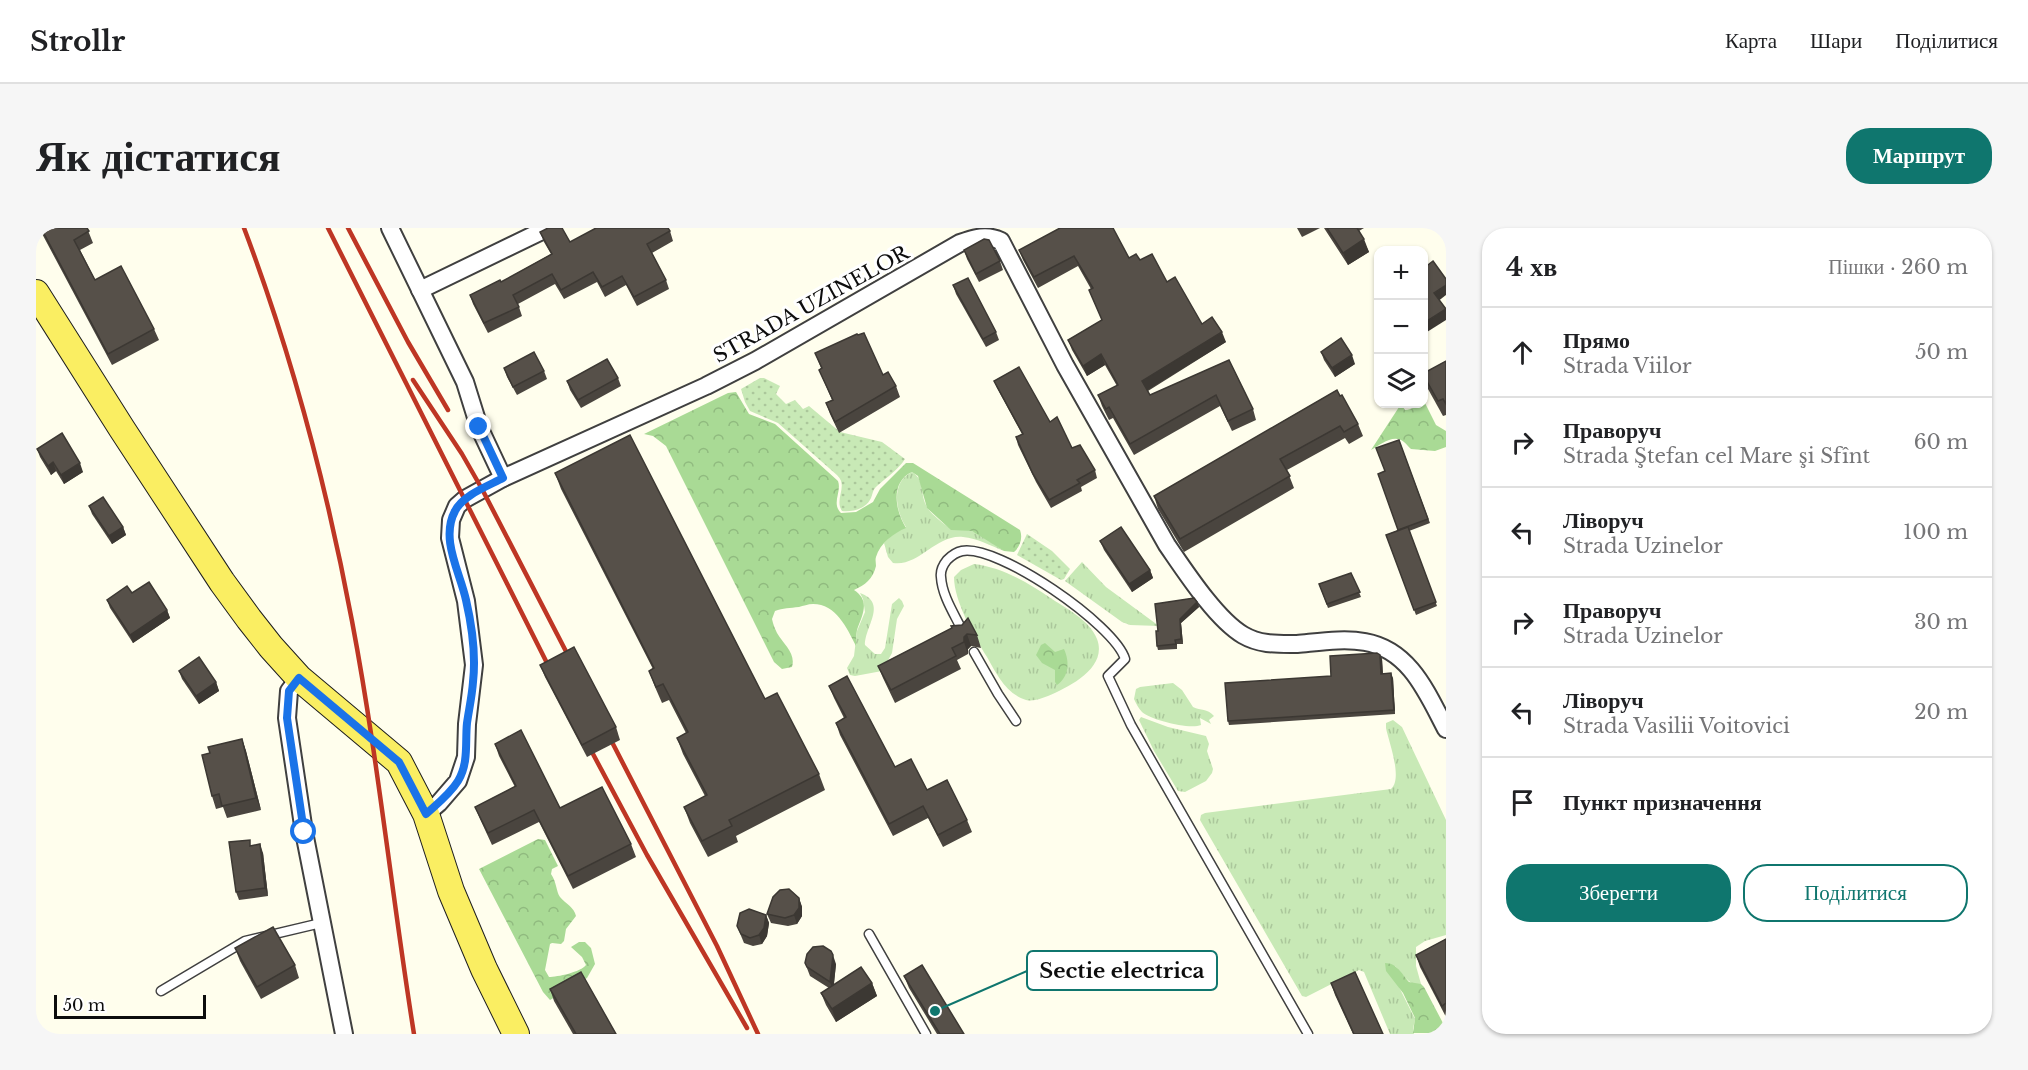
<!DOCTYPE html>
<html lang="uk">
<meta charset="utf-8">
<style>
:root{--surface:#fff;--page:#f6f6f6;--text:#202124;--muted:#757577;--line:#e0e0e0;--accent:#0f766e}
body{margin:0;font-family:"Libre Baskerville",serif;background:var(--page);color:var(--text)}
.controls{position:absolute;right:18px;top:18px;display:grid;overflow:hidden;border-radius:12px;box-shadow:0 2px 4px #0004}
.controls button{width:54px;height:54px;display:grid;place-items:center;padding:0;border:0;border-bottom:2px solid var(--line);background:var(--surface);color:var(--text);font:30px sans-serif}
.scale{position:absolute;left:18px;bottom:15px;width:152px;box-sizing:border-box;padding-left:6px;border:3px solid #0d0d0d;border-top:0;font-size:16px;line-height:21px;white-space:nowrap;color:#0d0d0d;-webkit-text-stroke:4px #fff;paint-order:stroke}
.stop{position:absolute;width:18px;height:18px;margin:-14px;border:4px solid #1a73e8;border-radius:50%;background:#fff}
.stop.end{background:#1a73e8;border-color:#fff;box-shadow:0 2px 6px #0008}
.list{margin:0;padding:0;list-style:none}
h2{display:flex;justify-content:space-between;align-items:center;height:78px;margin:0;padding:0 24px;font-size:26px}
h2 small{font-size:20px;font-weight:400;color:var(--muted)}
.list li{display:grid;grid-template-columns:39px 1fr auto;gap:18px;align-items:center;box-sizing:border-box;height:90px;padding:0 24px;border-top:2px solid var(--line)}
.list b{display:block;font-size:22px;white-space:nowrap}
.list p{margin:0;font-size:20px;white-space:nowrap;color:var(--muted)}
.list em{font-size:20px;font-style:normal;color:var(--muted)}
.actions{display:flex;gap:12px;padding:18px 24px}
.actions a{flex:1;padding:14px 0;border:2px solid var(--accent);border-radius:24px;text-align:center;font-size:21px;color:var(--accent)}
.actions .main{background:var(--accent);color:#fff}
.icon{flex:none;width:33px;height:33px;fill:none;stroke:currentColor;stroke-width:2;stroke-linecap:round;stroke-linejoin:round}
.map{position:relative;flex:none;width:1410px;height:806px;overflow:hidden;border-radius:24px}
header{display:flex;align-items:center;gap:36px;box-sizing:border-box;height:84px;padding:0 30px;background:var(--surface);border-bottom:2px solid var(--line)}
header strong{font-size:28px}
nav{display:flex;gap:33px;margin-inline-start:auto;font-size:21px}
.intro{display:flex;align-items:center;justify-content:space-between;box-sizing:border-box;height:144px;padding:0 36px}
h1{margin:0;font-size:42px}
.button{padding:15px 27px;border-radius:24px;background:var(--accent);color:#fff;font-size:21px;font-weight:700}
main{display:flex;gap:36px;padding:0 36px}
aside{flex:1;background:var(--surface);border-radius:24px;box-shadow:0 2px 4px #0004}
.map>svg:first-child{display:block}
</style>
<header>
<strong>Strollr</strong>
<nav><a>Карта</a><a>Шари</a><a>Поділитися</a></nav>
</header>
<div class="intro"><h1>Як дістатися</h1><a class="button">Маршрут</a></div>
<main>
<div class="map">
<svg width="1410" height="806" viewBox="0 0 1410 806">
<defs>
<pattern id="grass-tufts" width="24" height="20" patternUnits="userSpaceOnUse" patternTransform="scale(1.5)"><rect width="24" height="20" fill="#c8e9b6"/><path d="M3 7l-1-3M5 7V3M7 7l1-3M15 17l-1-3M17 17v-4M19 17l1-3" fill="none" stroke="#abc79b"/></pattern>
<pattern id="forest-crowns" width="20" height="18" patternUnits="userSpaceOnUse" patternTransform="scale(1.5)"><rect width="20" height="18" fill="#a9da95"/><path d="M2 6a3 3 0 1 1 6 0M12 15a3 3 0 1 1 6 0" fill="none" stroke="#90ba7f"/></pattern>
<pattern id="garden-dots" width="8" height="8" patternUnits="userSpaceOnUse" patternTransform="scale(1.5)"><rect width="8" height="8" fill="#c8e9b6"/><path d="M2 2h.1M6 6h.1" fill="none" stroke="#abc79b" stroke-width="1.8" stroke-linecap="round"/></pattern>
</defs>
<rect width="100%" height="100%" fill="#fffeed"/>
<g fill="url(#grass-tufts)">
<path d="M876,244C889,252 884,265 890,277C892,283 898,287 902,291C920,307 918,298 936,303C947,306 959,317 968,323C955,318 941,310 927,309C900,306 883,339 857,335L852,329L848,315L857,306L870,299C859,282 855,254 876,244Z"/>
<path d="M1046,334L1070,359L1123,398L1094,397L1086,394L1029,353Z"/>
<path d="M938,336C965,339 991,354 1013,369C1029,380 1054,392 1061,411C1072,440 1033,459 1012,468C1005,470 998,474 990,472C970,466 960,445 951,429C938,408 918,373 918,349L925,342Z"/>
<path d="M824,365C852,375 829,398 829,417L839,426H845L849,420L856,376L863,370L866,373L868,378L861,391L856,425L846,443L819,448L814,447L811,440L818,428L821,403L829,384L827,371Z"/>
<path d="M1137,455L1146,462L1157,479C1165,483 1171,480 1178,488L1173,492L1175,496L1164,490L1165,497C1154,502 1115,492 1106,484C1102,480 1100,475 1098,471L1100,461L1104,459Z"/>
<path d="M1105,489L1132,499L1170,508L1173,516L1171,523L1177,541L1176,545L1170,553L1149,564L1142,563L1118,523L1103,492Z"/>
<path d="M1357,492L1366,499L1410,592V707L1389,713L1380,719V738L1385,756C1372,758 1368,746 1359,738L1362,757L1379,791L1377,801L1378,806H1354L1328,744L1323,742L1270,769L1266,768L1164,592L1165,587L1169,585L1355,561C1367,550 1353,515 1350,500V495Z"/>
</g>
<g fill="url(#forest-crowns)">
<path d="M700,164L713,186L739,196L802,253C806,264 795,275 805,285L820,284L837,274L844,261L870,235H877L984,302C987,310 984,319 978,324L968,323L936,303L915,302L891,280L882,248L876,244C854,254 859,282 870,300C858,305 844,315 840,329C839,332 840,335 840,338C837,351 829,357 818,362C835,373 826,387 821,402C820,407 820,413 820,418C811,400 800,376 777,376C772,376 767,378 763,379C754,380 747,380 739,383L736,391C737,396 739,401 741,405C748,417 760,425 756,439L746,441L738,434L630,218L617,208L608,206L692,165Z"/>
<path d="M1389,175L1400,197L1410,203V219L1399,223L1375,221C1372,219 1371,216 1368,214C1358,205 1344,217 1335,222L1365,176L1369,182C1376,182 1383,176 1389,175Z"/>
<path d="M1009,415L1019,424L1028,421C1034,434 1033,449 1021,457L1019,454V442L1006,435L1000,427L1005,417Z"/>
<path d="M502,611L509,612L522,638L516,641L515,646C521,655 520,663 524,669C530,676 538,679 540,688L530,701L528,713L525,716L516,715L514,716L509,742L513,749C521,749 545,744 550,737L546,729L535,719L543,714H549L555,720L559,736L551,750L514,772L507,764L443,641Z"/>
<path d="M1349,735C1361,735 1366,746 1373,754L1385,756L1388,759L1408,797L1399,805H1377L1379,790L1367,765L1350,743Z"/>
</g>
<g fill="url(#garden-dots)">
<path d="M724,150H728L744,158L740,166L750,176L759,172L767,181L773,178L804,204L846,214L869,231C862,242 851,249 841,258C837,261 837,265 835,270C830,281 817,284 806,283C798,271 812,259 802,248L742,195L714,183L709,174L705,161Z"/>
<path d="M991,306L1016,323L1034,341L1028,351L1025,352L981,327Z"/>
</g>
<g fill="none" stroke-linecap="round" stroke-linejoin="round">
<g stroke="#404040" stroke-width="11">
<g id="service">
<path d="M927,404C919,387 906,368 905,349C904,342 907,337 911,332C915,328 921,324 926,323C962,316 1079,397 1089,431L1072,448L1095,497L1272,806"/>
<path d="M938,424L962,466L980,493"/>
<path d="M833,706L890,806"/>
<path d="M125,763L209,713L285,695"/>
</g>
</g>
<g stroke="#404040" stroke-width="20">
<g id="minor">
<path d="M354,0L429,154L443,199L467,250"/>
<path d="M384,62L512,0"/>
<path d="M263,450L253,463L251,490L268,604L308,806"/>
<path d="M390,586L403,575L422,553L430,529L431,496L438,437L430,373L414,310L415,292L421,278L429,271L467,250L670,158L719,133L924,15C938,10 951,6 965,13L1029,137L1131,317C1149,343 1180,391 1207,407C1224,417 1242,416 1261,416C1283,414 1308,410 1329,414C1374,422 1391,465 1410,501"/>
</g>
</g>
<g stroke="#1e1e1e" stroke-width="28">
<path id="primary" d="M0,65L86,201L186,354L213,391L235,419L263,450L363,534L390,586L415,663L448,741L480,806"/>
</g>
<use href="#service" stroke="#fff" stroke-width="8"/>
<use href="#minor" stroke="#fff" stroke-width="16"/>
<use href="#primary" stroke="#faee62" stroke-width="26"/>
<g stroke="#be3624" stroke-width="4.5">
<path d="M208,0C256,127 291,260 316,393C342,530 356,669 378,806"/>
<path d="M292,0L516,445"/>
<path d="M312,0L372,114L412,182"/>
<path d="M377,152L426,226L446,261L536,435"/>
<path d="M577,516L681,718L722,806"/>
<path d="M557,526L611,627L711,800"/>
</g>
</g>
<g fill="#4a453f">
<path d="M3,0H51L57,15L44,22L59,52L118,101L123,112L76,137Z"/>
<path d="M1261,0H1284L1266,9Z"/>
<path d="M1288,0H1328L1323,3L1333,24L1312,37Z"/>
<path d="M634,3L637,13L616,25L630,52L633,61L601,78L590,57L569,69L561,54L528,71L519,56L482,76L486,88L452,105L437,76L434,67L465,54L515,26L508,14L504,4L534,14Z"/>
<path d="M928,22L964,33L967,42L943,54L931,31Z"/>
<path d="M983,22L1093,30L1104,32L1131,54L1166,96L1190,114L1112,163L1114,167L1193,132L1217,181L1220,192L1196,203L1184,178L1098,227L1077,190L1073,192L1066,178L1062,167L1081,158L1069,137L1051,148L1036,122L1032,112L1066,92L1053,62L1055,61L1042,38L1002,60L987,32Z"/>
<path d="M917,57L960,104L963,112L950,119L920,66Z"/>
<path d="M1285,124L1319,136L1299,149L1288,132Z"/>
<path d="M779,125L847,147L860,158L864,169L803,205L794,186L790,175L796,172L783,142L785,140Z"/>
<path d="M1410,133V187L1407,188L1392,161L1388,149V145Z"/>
<path d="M468,140L508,143L511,151L481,167L471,149Z"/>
<path d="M582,150L585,158L545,180L534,162L531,153Z"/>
<path d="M958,153L1014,194L1036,220L1059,242L1061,250L1045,259L1046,263L1015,280L1000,254L982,217L980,209L986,206L961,160Z"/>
<path d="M1301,162L1322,196L1327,208L1313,216L1309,210L1251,242L1258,260L1148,324L1122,281L1118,268Z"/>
<path d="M1363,212L1394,295L1373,303L1401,378L1380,387L1350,307L1362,302Z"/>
<path d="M1,221L47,244L28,256L20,243L15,247L4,229Z"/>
<path d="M519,245L729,471L783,546L789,562L700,608L702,614L672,629L654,595L648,579L669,568L647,526L641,510L650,505L633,472L626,475L619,459L613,443L617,441L525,261Z"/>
<path d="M53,278L87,299L90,307L76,316L56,286Z"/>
<path d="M1064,313L1114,342L1117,350L1096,364L1068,322Z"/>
<path d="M1315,345L1325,369L1292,380L1283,356Z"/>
<path d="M71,372L131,382L134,390L97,415L74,380Z"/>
<path d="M1161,374L1163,379L1145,395L1147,416H1141V421L1122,422L1121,418L1122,403Z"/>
<path d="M916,400L941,407L945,420L935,418L932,421V426L921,432L925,441L859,475L847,450L842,438Z"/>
<path d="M1344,427L1346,431L1347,446L1357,450L1359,486L1193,497L1192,493Z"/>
<path d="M504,437L580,499L584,512L551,529L509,449Z"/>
<path d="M143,443L180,454L183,463L163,476L146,451Z"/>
<path d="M793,458L859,539L931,592L936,604L907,619L892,590L857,608L804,507L800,495L808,490L798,470Z"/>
<path d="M206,511L210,523L225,582L191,590L187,579L180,581L176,568L174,525Z"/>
<path d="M459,516L524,580L595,616L600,629L537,661L503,594L456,617L444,591L439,579L479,559L463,528Z"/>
<path d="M216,618L227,625L232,668L203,672L200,664Z"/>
<path d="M763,670L766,679V688L761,696L752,698L735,695L731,686Z"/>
<path d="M730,687L733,695L731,708L726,716L717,718L708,715L701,698Z"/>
<path d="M1410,711V789L1384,739L1380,727Z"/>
<path d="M199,720L259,737L263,750L225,771L204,733Z"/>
<path d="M769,735L800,736L798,756L836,755L841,768L800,794L790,777L785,765L793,760L774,748Z"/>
<path d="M868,748L928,806H901L873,760Z"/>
<path d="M1295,755L1347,806H1317L1299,767Z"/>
<path d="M514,761L580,806H537L518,773Z"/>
</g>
<g fill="#3c3833">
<path d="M1328,11L1333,24L1312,37L1307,25Z"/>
<path d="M1410,57V67L1401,74L1398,65Z"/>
<path d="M1410,81V92L1391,104L1388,95Z"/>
<path d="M1186,104L1190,114L1110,163L1106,153Z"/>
<path d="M1065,126L1069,137L1051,148L1047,138Z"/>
<path d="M1316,127L1319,136L1299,149L1296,140Z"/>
<path d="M17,234L20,243L15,247L12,238Z"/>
<path d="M44,235L47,244L28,256L25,247Z"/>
<path d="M87,299L90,307L76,316L73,308Z"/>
<path d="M1114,342L1117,350L1096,364L1093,356Z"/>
<path d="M1161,374L1163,379L1145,395L1147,416L1145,411L1144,391Z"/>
<path d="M131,382L134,390L97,415L94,407Z"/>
<path d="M931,406L935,418L932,421V426L928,414V409Z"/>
<path d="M1344,427L1346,431L1347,450L1345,446Z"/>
<path d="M1355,445L1357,450L1359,486L1358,482Z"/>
<path d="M180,454L183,463L163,476L160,468Z"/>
<path d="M206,511L210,523L225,582L220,570Z"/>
<path d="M224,616L227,625L232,668L229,660Z"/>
<path d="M763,670L766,679V688L761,696L758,687Z"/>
<path d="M730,687L733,695L731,708L726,716L723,707Z"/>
<path d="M797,727L800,736L797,763L794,754Z"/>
<path d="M836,755L841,768L800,794L796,781Z"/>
</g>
<g fill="#565049" stroke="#3c3833" stroke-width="1.5">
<path d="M5,0H51L53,3L38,12L59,52L85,38L118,101L72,126Z"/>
<path d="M512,0H526L534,14L560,0H632L634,3L611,16L630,52L598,69L586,48L566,59L557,44L525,62L516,46L477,67L483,79L448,95L434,67L464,52L465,54L516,26L504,4Z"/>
<path d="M1024,0H1077L1093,30L1100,26L1104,32L1116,26L1131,54L1139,49L1166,96L1176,89L1186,104L1106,153L1114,167L1193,132L1217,181L1192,193L1180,167L1094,216L1073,179L1070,181L1062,167L1082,157L1065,126L1047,138L1032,112L1066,92L1053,62L1057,60L1038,28L998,49L983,22Z"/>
<path d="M1291,0H1321L1328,11L1307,25Z"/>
<path d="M948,11L953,12L964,33L940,46L928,22Z"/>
<path d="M1397,33L1410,51V57L1398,65L1410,81L1388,95V40Z"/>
<path d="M932,50L960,104L947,111L917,57Z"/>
<path d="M828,105L847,147L852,144L860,158L799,194L790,175L797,172L783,142L786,140L779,125L821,106L822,107Z"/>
<path d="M1305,110L1316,127L1296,140L1285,124Z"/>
<path d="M498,124L508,143L477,159L468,140Z"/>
<path d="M571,131L582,150L542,172L531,153Z"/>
<path d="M1410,133V176L1407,171L1402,173L1388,148V145Z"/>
<path d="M983,139L1014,194L1021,189L1036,220L1044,217L1059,242L1041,252L1044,255L1013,272L997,246L980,209L987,206L958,153Z"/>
<path d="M1301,162L1304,168L1306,167L1322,196L1308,204L1304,198L1244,231L1254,248L1144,311L1118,268Z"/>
<path d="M26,205L44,235L25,247L17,234L12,238L1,221Z"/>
<path d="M594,207L729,471L741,465L783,546L693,592L696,598L666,613L648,579L671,567L641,510L652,504L627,456L620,459L613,443L618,440L519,245Z"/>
<path d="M1363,212L1392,291L1362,302L1342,246L1349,243L1340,220Z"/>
<path d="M67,269L87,299L73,308L53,278Z"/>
<path d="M1085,299L1114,342L1093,356L1064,313Z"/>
<path d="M1372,299L1400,374L1378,382L1350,307Z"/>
<path d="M1315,345L1324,364L1291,376L1283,356Z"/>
<path d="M113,354L131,382L94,407L71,372L91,358L96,365Z"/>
<path d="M1158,370L1161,374L1144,391L1145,411L1139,412L1140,416L1121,418L1120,403H1122L1119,376Z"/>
<path d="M932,390L941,407L931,406L928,409V414L916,420L920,428L855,462L842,438L916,400L915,398L926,397Z"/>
<path d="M538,419L580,499L546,517L504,437Z"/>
<path d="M1341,425L1344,427L1345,446L1355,445L1358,482L1192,493L1189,455L1295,448L1294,428Z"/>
<path d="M163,429L180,454L160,468L143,443Z"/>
<path d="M811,448L859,539L875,531L891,562L911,552L931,592L902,607L887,578L853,596L800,495L810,489L793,458Z"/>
<path d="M485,502L524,580L566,559L595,616L532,648L498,582L452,605L439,579L480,558L459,516Z"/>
<path d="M206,511L220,570L186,578L183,566L176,568L166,527L174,525L172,519Z"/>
<path d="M214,612V618L224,616L229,660L200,664L193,614Z"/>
<path d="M753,661L763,670V680L758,687L749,690L731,686L737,669L744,662Z"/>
<path d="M713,681L730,687L728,700L723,707L714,710L705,706L701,698L704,685Z"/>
<path d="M237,699L259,737L221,759L199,720Z"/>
<path d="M1410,711V775L1406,778L1380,727Z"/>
<path d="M787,718L795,723L797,727L794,754L771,739L769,735L771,726L777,719Z"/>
<path d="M886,737L928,806H904L868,748Z"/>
<path d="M825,739L836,755L796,781L785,765Z"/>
<path d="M545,744L580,806H540L514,761Z"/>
<path d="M1319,744L1347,806H1318L1295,755Z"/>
</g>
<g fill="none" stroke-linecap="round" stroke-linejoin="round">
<path stroke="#1a73e8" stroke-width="8" d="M268,604L251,490L253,463L263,450L363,534L390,586C401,576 414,566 422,553C433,535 429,514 431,495C433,481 436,468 437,454C440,427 436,398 430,372C424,344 404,311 419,283C427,267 452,258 467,250L443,199"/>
</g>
<g text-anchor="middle" stroke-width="6" stroke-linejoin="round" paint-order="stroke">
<g font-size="20" fill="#0d0d0d" stroke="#fff">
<text transform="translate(775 76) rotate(-29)" y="7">STRADA UZINELOR</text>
</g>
</g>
<path fill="none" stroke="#0f766e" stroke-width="2" d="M899 783L991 743"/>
<circle fill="#0f766e" stroke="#fff" stroke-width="2" cx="899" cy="783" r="6"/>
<rect fill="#fff" stroke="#0f766e" stroke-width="2" x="991" y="723" width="190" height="39" rx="6"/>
<g font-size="21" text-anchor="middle" font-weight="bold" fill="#0d0d0d">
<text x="1086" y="750">Sectie electrica</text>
</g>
</svg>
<div class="controls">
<button>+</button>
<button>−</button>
<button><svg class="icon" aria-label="layers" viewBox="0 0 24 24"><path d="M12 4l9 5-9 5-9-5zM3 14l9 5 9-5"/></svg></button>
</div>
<div class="scale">50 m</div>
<div class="stop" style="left:268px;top:604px"></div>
<div class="stop end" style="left:443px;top:199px"></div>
</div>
<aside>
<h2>4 хв<small>Пішки · 260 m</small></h2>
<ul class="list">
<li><svg class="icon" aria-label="ahead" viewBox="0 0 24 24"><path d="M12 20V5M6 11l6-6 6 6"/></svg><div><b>Прямо</b><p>Strada Viilor</p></div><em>50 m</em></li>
<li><svg class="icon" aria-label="right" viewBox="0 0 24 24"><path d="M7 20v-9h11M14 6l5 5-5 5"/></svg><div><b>Праворуч</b><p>Strada Ştefan cel Mare şi Sfînt</p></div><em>60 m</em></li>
<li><svg class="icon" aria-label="left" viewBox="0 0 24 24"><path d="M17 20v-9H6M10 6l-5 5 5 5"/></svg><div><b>Ліворуч</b><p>Strada Uzinelor</p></div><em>100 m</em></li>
<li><svg class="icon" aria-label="right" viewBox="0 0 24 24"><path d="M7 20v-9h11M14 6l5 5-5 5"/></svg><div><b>Праворуч</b><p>Strada Uzinelor</p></div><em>30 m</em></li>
<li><svg class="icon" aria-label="left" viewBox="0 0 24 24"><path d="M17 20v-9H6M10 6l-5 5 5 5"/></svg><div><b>Ліворуч</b><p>Strada Vasilii Voitovici</p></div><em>20 m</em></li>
<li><svg class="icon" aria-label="arrive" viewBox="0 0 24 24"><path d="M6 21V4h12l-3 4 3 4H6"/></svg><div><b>Пункт призначення</b></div></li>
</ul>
<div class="actions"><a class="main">Зберегти</a><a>Поділитися</a></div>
</aside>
</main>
